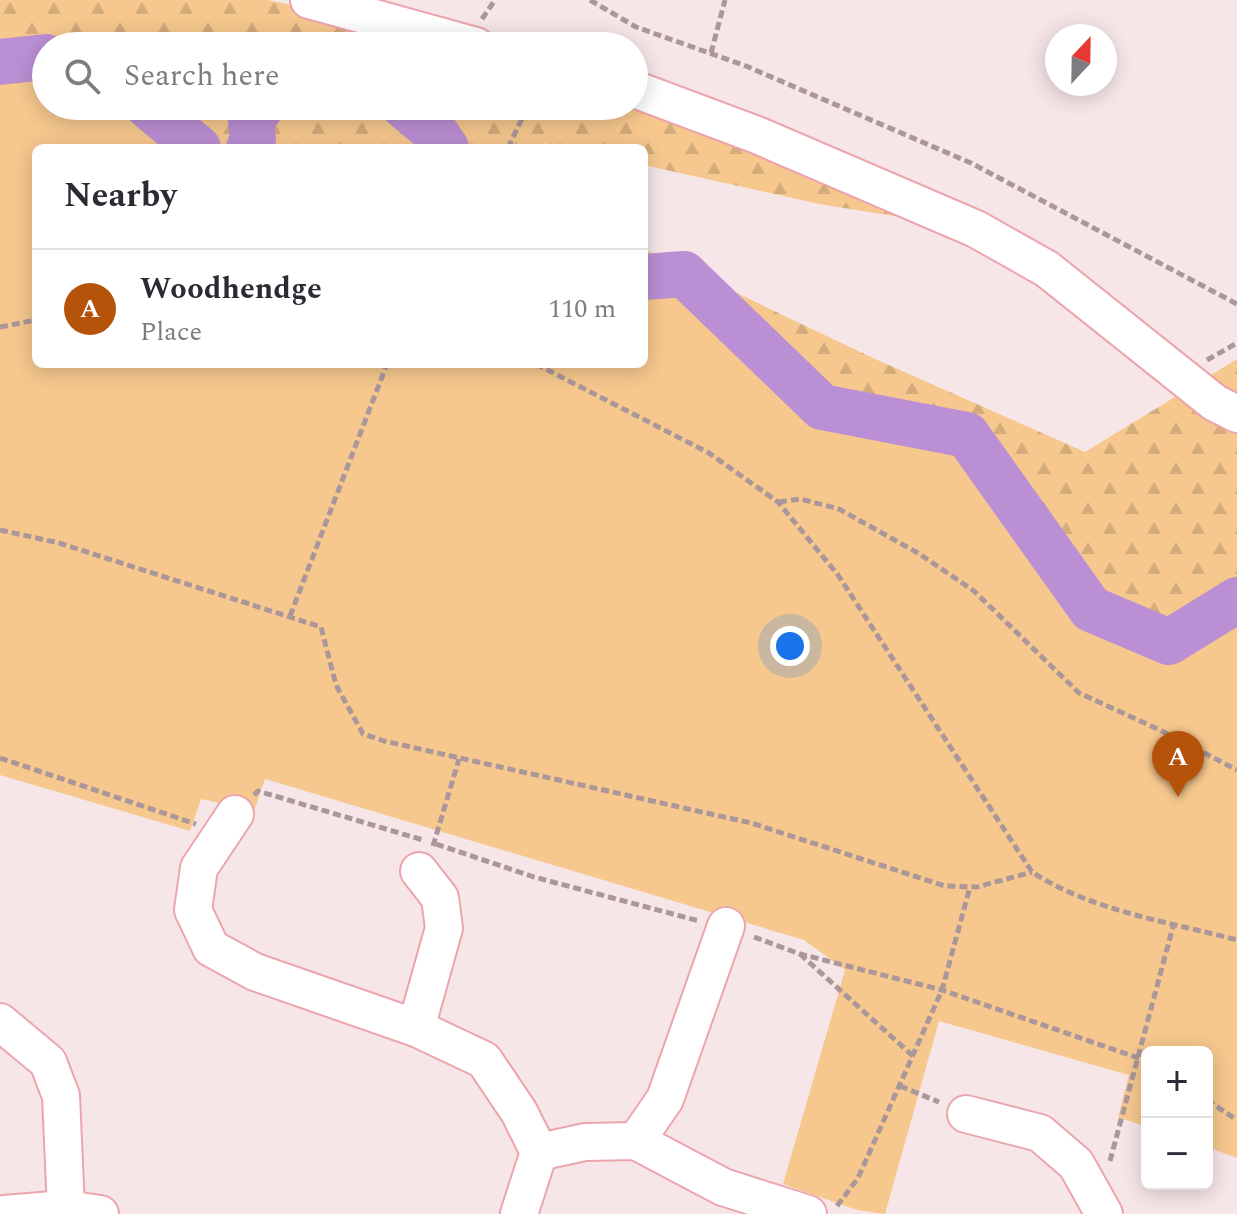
<!DOCTYPE html>
<meta charset="utf-8">
<style>
:root{--surface:#fff;--page:#f7f7f7;--text:#2b2b33;--muted:#7c7c81;--line:#e1e1e2;--accent:#b45309}
body{margin:0;font-family:Spectral,serif;background:var(--page);color:var(--text)}
.controls{position:absolute;right:24px;bottom:24px;display:grid;overflow:hidden;border-radius:12px;box-shadow:0 4px 20px #0003}
.controls button{width:72px;height:72px;display:grid;place-items:center;padding:0;border:0;border-bottom:2px solid var(--line);background:var(--surface);color:var(--text);font:40px sans-serif}
.compass{position:absolute;left:1045px;top:24px;width:72px;height:72px;border-radius:50%;background:var(--surface);box-shadow:0 4px 20px #0003;rotate:22deg}
.you{position:absolute;left:790px;top:646px;width:28px;height:28px;margin:-20px;border:6px solid #fff;border-radius:50%;background:#1a73e8;box-shadow:0 0 0 12px #1a73e833}
.badge{display:grid;place-items:center;width:52px;height:52px;border-radius:50%;background:var(--accent);color:#fff;font-size:26px;font-weight:700}
.pin{position:absolute;translate:-50% -66px;filter:drop-shadow(0 2px 4px #0008)}
.pin::after{content:'';position:absolute;top:42px;width:28px;height:24px;background:inherit;clip-path:polygon(0 0,100% 0,50% 100%)}
.list{margin:0;padding:0;list-style:none}
h2{display:flex;justify-content:space-between;align-items:center;height:104px;margin:0;padding:0 32px;font-size:34px}
h2 small{font-size:26px;font-weight:400;color:var(--muted)}
.list li{display:grid;grid-template-columns:52px 1fr auto;gap:24px;align-items:center;box-sizing:border-box;height:120px;padding:0 32px;border-top:2px solid var(--line)}
.list b{display:block;font-size:30px;white-space:nowrap}
.list p{margin:0;font-size:26px;white-space:nowrap;color:var(--muted)}
.list em{font-size:26px;font-style:normal;color:var(--muted)}
.icon{flex:none;width:44px;height:44px;fill:none;stroke:currentColor;stroke-width:2;stroke-linecap:round;stroke-linejoin:round}
.map{position:relative;flex:none;width:1237px;height:1214px;overflow:hidden}
.search{position:absolute;background:var(--surface);box-shadow:0 4px 20px #0003;left:32px;top:32px;width:616px;height:88px;display:flex;align-items:center;gap:20px;box-sizing:border-box;padding:0 28px;border-radius:44px;color:var(--muted);font-size:30px}
.panel{position:absolute;background:var(--surface);box-shadow:0 4px 20px #0003;left:32px;top:144px;width:616px;height:224px;border-radius:12px}
.map>svg:first-child{display:block}
</style>
<div class="map">
<svg width="1237" height="1214" viewBox="0 0 1237 1214">
<defs>
<pattern id="forest-firs" width="22" height="20" patternUnits="userSpaceOnUse" patternTransform="scale(2)"><rect width="22" height="20" fill="#f6c88e"/><path d="M5 1l3.5 6h-7zM16 11l3.5 6h-7z" fill="#d4ab7a"/></pattern>
</defs>
<rect width="100%" height="100%" fill="#f6e6e8"/>
<g fill="url(#forest-firs)">
<path d="M0,0H267L388,24L472,46H46V57L0,62Z"/>
<path d="M148,106H634L976,229L819,204L644,165V148H567L544,143L546,148H198Z"/>
<path d="M644,249L873,358L1085,452L1237,359V600L1169,642L1091,609L967,435L822,407L684,274L644,277Z"/>
</g>
<path fill="#f6c88e" d="M46,57V106H148L198,148H36V364H644V277L684,274L822,407L967,435L1091,609L1169,642L1237,600V1158L1207,1147V1052H1147V1127L1118,1117L1129,1075L939,1021L885,1214L857,1210L783,1184L845,970L804,940L265,779L254,811L201,799L190,831L0,775V62Z"/>
<g fill="none" stroke-linecap="round" stroke-linejoin="round">
<g stroke="#bb8fd4" stroke-width="46">
<path d="M0,62L46,57"/>
<path d="M148,106L198,148"/>
<path d="M404,106L435,132L446,148"/>
<path d="M249,148L253,140L251,120L262,106"/>
<path d="M644,277L684,274L822,407L967,435L1091,609L1169,642L1237,600"/>
</g>
<g stroke="#eda5ad" stroke-width="40">
<g id="minor">
<path d="M309,0L476,46"/>
<path d="M634,89L757,135L976,229L1047,269L1215,403L1237,414"/>
<path d="M235,814L199,868L193,910L211,948L255,972L416,1028L484,1060L519,1112L539,1152L519,1214"/>
<path d="M0,1022L48,1062L61,1096L66,1209"/>
<path d="M416,1028L444,928L440,898L419,871"/>
<path d="M966,1114L1040,1133L1076,1164L1104,1214"/>
<path d="M636,1141L665,1099L726,926"/>
<path d="M539,1152L585,1142L636,1141L723,1187L808,1214"/>
<path d="M4,1214L66,1209L100,1214"/>
</g>
</g>
<g stroke="#ab979a" stroke-width="5" stroke-dasharray="8 4" stroke-linecap="butt">
<path d="M590,0L636,27L746,66L971,163L1237,304"/>
<path d="M482,19L495,0"/>
<path d="M711,53L725,0"/>
<path d="M508,148L528,106"/>
<path d="M0,327L36,320"/>
<path d="M1207,360L1237,343"/>
<path d="M536,364L709,453L778,502L838,575L1032,872C1091,911 1170,922 1237,940"/>
<path d="M779,502L800,499L839,509L918,553L974,591L1079,693L1160,730L1237,770"/>
<path d="M0,530L59,543L321,627L336,685L363,734L384,741L751,823L945,886L977,887L1032,872"/>
<path d="M290,616L387,364"/>
<path d="M0,758L196,824"/>
<path d="M254,795L258,791L423,840"/>
<path d="M436,844L534,877L699,921"/>
<path d="M433,846L459,759"/>
<path d="M754,937L800,954L942,990L1147,1061"/>
<path d="M800,954L913,1056"/>
<path d="M900,1086L939,1102"/>
<path d="M1207,1100L1237,1120"/>
<path d="M1110,1161L1174,923"/>
<path d="M837,1206L858,1178L942,990L970,887"/>
</g>
<use href="#minor" stroke="#fff" stroke-width="36"/>
</g>
</svg>
<div class="controls">
<button>+</button>
<button>−</button>
</div>
<svg class="compass" viewBox="-18 -18 36 36"><path d="M0-13l5 13h-10z" fill="#e53935"/><path d="M0 13l5-13h-10z" fill="#7c7c81"/></svg>
<div class="you"></div>
<div class="pin badge" style="left:1178px;top:797px">A</div>
<div class="search"><svg class="icon" aria-label="search" viewBox="0 0 24 24"><circle cx="10" cy="10" r="6"/><path d="M15 15l6 6"/></svg>Search here</div>
<section class="panel">
<h2>Nearby<small></small></h2>
<ul class="list">
<li><span class="badge">A</span><div><b>Woodhendge</b><p>Place</p></div><em>110 m</em></li>
</ul>
</section>
</div>
